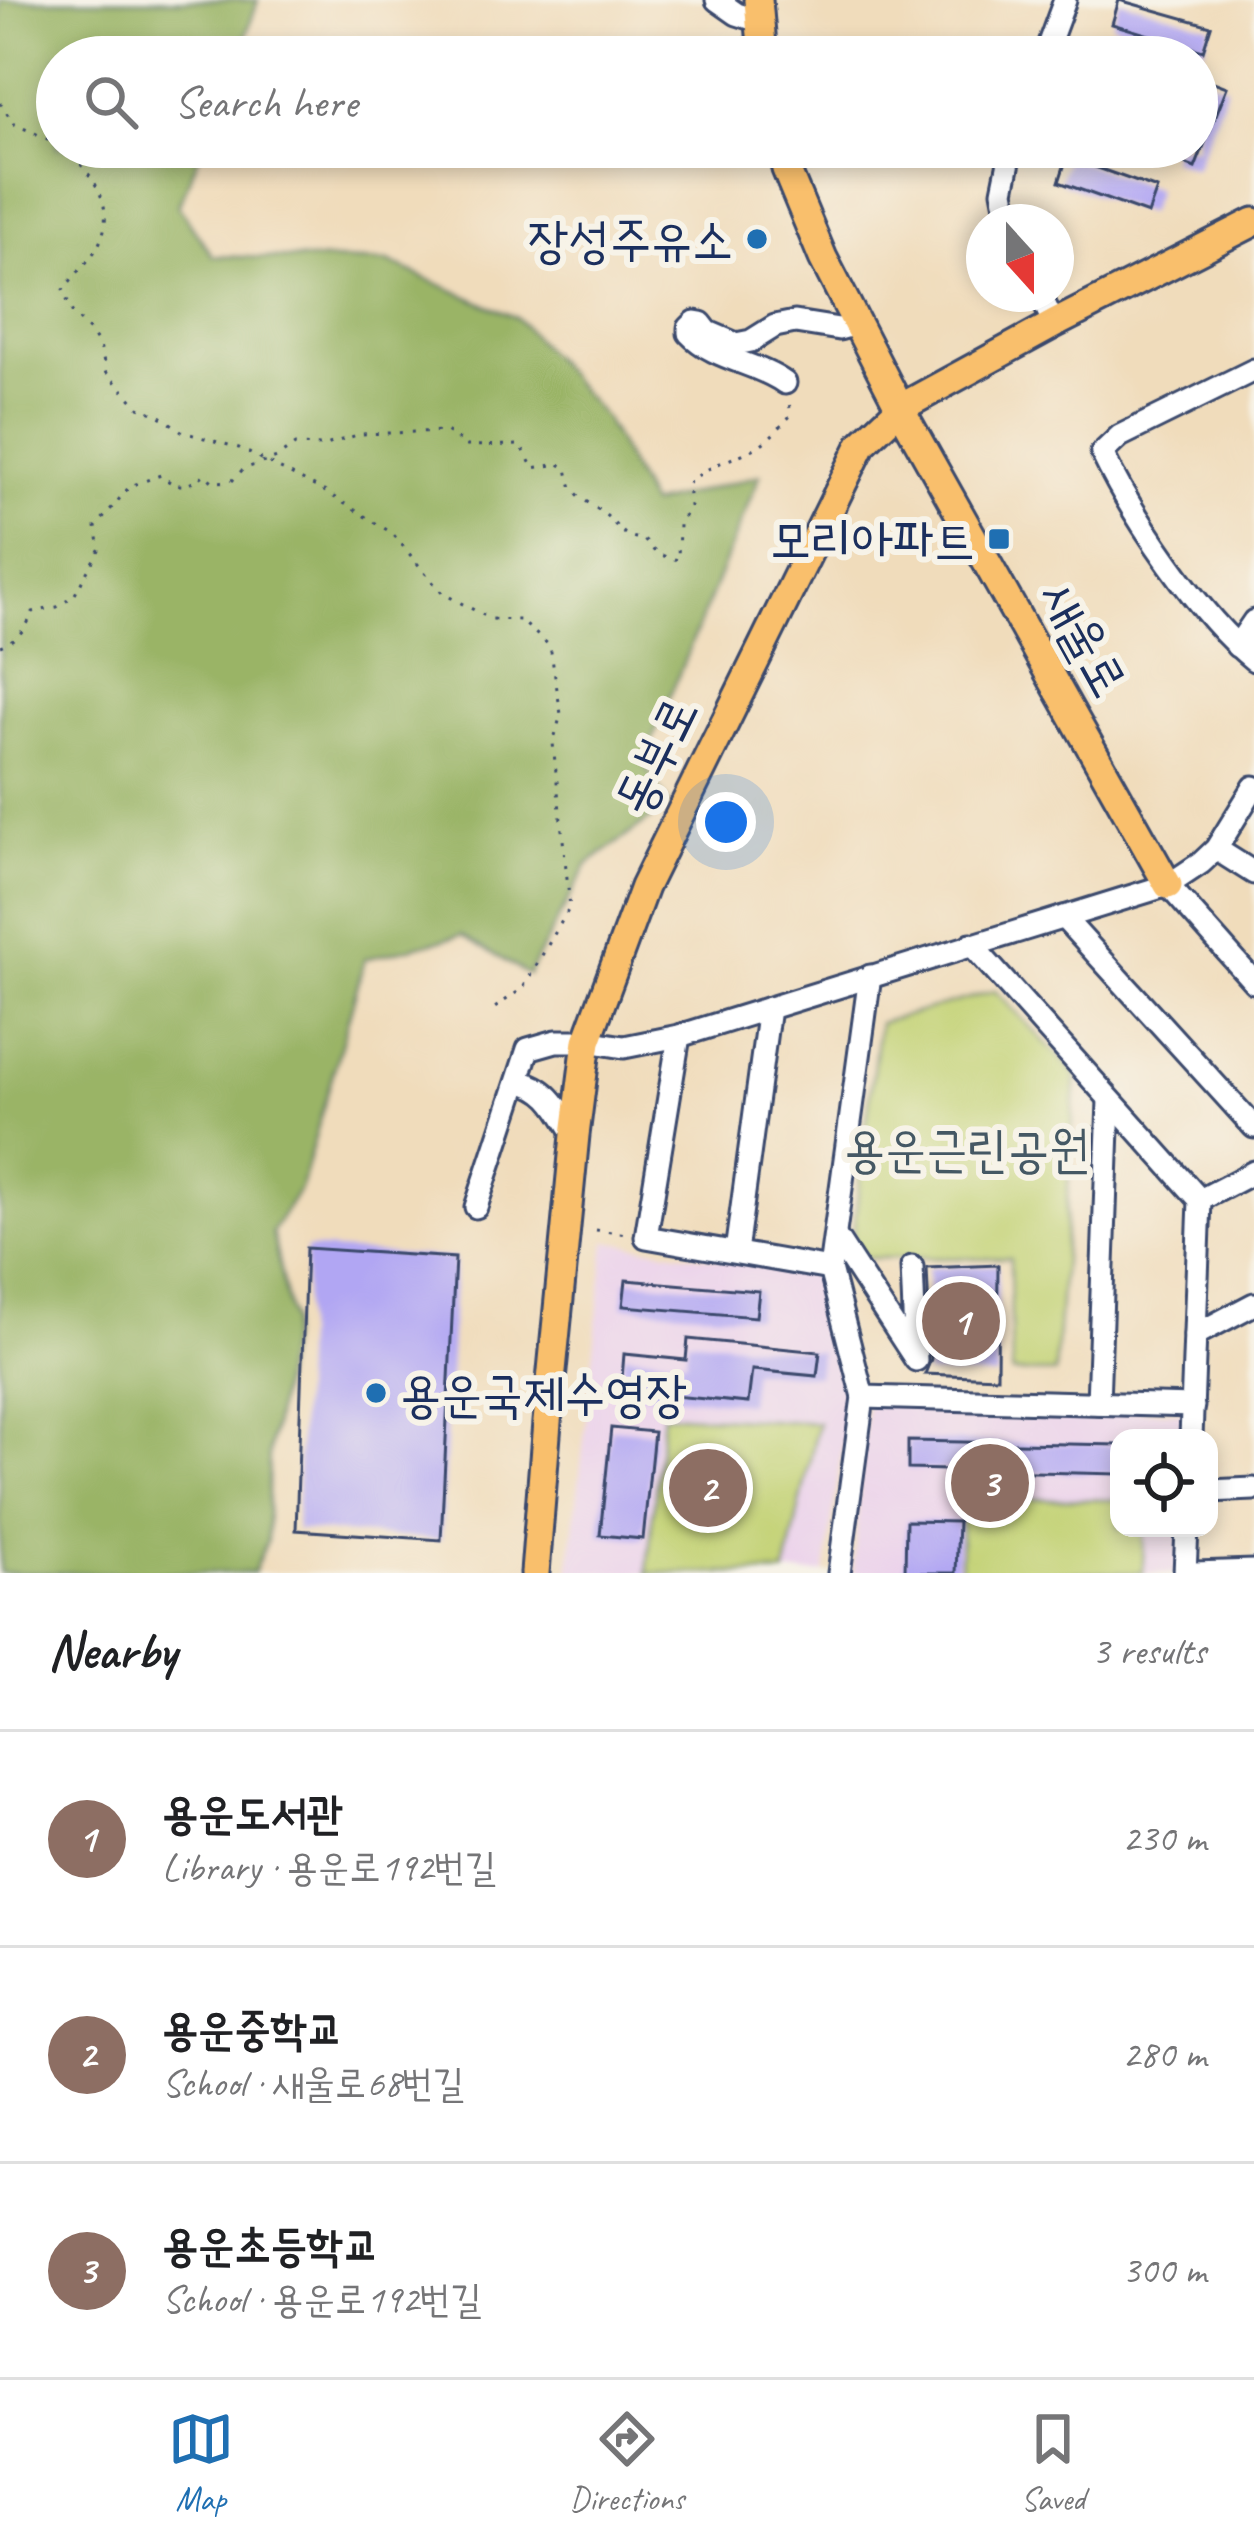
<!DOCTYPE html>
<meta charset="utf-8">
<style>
:root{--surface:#fff;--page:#f6f6f6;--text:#202124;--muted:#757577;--line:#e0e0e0;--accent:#1f6fb2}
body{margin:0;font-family:Caveat,"Poor Story",sans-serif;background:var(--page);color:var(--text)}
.controls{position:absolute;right:36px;bottom:36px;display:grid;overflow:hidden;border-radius:24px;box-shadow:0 6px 18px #0003}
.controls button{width:108px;height:108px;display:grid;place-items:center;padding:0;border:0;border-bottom:3px solid var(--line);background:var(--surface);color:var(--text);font:60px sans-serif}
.compass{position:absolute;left:966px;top:204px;width:108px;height:108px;border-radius:50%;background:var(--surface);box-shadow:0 6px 18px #0003;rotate:159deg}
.you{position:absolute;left:726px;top:822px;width:42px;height:42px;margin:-30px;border:9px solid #fff;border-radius:50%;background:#1a73e8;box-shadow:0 0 0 18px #1a73e833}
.badge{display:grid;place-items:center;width:78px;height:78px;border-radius:50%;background:var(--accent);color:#fff;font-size:39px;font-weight:700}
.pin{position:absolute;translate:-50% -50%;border:6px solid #fff;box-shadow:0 3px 12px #0006}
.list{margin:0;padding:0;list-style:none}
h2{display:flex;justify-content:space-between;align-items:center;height:156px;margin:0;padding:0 48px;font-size:51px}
h2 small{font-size:39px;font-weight:400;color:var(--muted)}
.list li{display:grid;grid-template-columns:78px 1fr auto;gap:36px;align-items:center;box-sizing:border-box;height:216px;padding:0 48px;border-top:3px solid var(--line)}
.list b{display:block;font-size:45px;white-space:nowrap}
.list p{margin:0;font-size:39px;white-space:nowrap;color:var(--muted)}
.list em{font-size:39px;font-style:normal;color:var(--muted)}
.icon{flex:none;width:66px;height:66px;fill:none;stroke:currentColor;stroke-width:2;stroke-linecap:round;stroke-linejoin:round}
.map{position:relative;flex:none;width:1254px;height:1573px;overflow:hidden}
.search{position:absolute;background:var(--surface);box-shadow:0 6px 18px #0003;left:36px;right:36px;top:36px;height:132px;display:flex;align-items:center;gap:30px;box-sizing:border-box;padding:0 42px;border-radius:66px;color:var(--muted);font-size:45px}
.sheet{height:804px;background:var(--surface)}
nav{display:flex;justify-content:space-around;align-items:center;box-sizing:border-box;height:168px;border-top:3px solid var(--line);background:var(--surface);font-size:33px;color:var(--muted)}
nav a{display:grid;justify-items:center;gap:6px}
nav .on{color:var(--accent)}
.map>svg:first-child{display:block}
</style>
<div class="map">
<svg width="1254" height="1573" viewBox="0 0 1254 1573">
<rect width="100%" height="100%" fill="#f7f3e8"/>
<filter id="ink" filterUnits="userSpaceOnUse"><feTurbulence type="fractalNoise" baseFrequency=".00833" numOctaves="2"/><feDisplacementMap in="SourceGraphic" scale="24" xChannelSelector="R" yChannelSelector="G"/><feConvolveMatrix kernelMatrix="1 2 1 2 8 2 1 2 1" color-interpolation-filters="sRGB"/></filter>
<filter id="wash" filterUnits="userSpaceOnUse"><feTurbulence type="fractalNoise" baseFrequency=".004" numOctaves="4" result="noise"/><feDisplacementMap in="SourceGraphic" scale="48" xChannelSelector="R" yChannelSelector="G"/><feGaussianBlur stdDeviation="2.7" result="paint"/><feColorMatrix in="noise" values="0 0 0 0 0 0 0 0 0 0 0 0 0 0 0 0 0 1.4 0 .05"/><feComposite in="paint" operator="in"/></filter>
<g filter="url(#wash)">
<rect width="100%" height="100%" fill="#f0dcbb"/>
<g fill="#ebd1eb">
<path d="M606,1241L821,1276L848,1403L825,1573H569Z"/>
<path d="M867,1402L1187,1412V1438H1119V1528H1184L1182,1573H853Z"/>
</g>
<g fill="#c3d274" stroke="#6f8069" stroke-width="3">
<path d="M995,991L1076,1074L1055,1373H1012L1010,1258H850L879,1023Z"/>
<path d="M663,1414L818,1423L785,1573H647Z"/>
<path d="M962,1498L1119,1500V1528H1144L1143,1573H960Z"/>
</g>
<path fill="#9ab466" stroke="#5a7262" stroke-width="3" d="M0,0H258L239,57H57V147H203L178,206L213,256L388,262L517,318L604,417L650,505L760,475L643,762L669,805L588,864L528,975L462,935L365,959L301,1187L272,1232L291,1322L269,1452L267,1541L253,1573H0Z"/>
<g id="blocks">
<g fill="#b1a6f3">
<path d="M1119,0L1211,26L1203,51L1112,24Z"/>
<path d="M1203,78L1227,87L1195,168L1171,159L1176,147H1197V93Z"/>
<path d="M1067,157L1157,189L1148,214L1059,182Z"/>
<path d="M306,1248L455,1258L441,1540L296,1530Z"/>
<path d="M998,1265L997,1377L925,1374L931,1359L927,1268Z"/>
<path d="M626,1280L759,1291L756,1317L623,1306Z"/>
<path d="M688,1339L820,1352L817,1376L752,1370L748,1403L621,1391L624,1354L686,1360Z"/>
<path d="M611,1428L654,1432L643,1539L600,1535Z"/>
<path d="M908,1441L1119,1445V1474L908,1469Z"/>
<path d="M906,1521L958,1522L956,1573H905Z"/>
</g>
</g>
</g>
<g filter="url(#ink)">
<use href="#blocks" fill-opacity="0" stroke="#3b496c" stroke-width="3"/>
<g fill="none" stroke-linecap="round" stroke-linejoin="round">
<g stroke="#3b496c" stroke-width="27">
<g id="minor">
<path d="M717,0L737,14L759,21"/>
<path d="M1044,57L1065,0"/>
<path d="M1009,222L1003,191L1012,147"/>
<path d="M1040,294L1054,324"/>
<path d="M1254,370L1120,436L1102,453C1132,516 1200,617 1254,660"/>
<path d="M785,383C756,362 714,360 689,333V328L695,322L701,323L708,332L736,344L751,341L775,326L795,322L839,329L857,324"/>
<path d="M1237,646L1254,621"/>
<path d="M1216,849L1254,873"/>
<path d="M1168,885L1254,982"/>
<path d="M1063,917L1254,1127"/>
<path d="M971,944L1200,1200L1191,1438"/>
<path d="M679,1036L646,1237L830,1269"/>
<path d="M519,1082C549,1086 560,1111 575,1135"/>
<path d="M1200,1200L1254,1172"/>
<path d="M476,1207L528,1049L556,1041H587L624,1047L679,1036L1168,885L1201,863L1216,849L1254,787"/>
<path d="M836,1237L916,1360L912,1267"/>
<path d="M736,1252L769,1008"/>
<path d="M1195,1335L1254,1304"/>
<path d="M863,1397L1193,1406"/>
<path d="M1098,1403L1109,1100"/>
<path d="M1209,1491L1254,1489"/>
<path d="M839,1573L863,1397L830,1269L870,976"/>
<path d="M1185,1573L1187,1528"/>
<path d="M1195,1573L1254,1571"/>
</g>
</g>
<g stroke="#3b496c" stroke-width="33">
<g id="major">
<path d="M758,0L763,57"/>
<path d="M781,147L786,169L823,258L900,408L1168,885"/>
<path d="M535,1573L547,1422L575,1135L587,1041L644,887L862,444L900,408L1054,324L1254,222"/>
</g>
</g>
<g stroke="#3b496c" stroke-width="3" stroke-dasharray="3 9" stroke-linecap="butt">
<path d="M0,103L14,124L57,143"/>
<path d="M64,147C93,174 121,210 95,251C86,264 73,277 63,290L73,314L90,331L100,346L106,372L139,407L162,417L183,432L239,448L324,491L392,533L442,593L491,619L520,620L550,646L561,714L553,743L570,907L523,988L492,1010"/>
<path d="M0,646C18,639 26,629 33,612L57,607L74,596L100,548L96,527L130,486L161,475C178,491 189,486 205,474L213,482L232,481L243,469L277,458L295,445L323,446L360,434L446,431L467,446L521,445L533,468L559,464L567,468C567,470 571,486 572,487C579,499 593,505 603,513C619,525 619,537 643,539L657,554L678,560L679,525L690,506L688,484C708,465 723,463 747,452C766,444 777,430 791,415L789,402"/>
<path d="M596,1230L627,1234"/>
</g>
<use href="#minor" stroke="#fff" stroke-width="21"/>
<use href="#major" stroke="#f9bf6c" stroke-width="27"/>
</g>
</g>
<g fill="#1f6fb2" stroke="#f7f3e8" stroke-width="4.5">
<circle cx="757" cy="239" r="12"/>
<rect x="987" y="527" width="24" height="24" rx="6"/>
<circle cx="376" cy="1393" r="12"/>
</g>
<g text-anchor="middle" stroke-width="12" stroke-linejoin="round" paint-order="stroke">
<g font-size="51" fill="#1b2f5e" stroke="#f7f3e8" text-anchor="end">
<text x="733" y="257">장성주유소</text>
<text x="975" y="557">모리아파트</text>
<text x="400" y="1411" text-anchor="start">용운국제수영장</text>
</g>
<g font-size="51" fill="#1b2f5e" stroke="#f7f3e8">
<text transform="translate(1085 638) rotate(61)" y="18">새울로</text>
<text transform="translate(655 755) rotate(-64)" y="18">동부로</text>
</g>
<g font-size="51" fill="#455864" stroke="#f7f3e8">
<text x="967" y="1166">용운근린공원</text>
</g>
</g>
</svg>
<div class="controls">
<button><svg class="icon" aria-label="locate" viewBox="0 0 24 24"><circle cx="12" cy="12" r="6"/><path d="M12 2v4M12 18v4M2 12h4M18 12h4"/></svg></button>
</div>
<svg class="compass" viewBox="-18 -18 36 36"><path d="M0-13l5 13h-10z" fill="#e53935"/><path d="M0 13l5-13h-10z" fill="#757577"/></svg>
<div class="you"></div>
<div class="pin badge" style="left:961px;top:1321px;background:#8d6e63">1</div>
<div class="pin badge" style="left:708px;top:1488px;background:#8d6e63">2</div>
<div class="pin badge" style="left:990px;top:1483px;background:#8d6e63">3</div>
<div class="search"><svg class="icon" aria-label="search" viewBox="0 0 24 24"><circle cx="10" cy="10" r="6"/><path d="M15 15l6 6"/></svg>Search here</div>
</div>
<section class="sheet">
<h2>Nearby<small>3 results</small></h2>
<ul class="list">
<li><span class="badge" style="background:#8d6e63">1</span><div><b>용운도서관</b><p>Library · 용운로192번길</p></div><em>230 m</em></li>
<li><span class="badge" style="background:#8d6e63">2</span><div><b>용운중학교</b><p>School · 새울로68번길</p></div><em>280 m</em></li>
<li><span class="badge" style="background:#8d6e63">3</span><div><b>용운초등학교</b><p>School · 용운로192번길</p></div><em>300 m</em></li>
</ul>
</section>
<nav>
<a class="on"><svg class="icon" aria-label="map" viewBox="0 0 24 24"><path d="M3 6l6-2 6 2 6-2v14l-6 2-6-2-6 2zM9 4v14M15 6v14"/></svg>Map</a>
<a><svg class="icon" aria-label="directions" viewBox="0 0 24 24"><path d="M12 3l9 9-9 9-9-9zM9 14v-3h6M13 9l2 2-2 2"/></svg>Directions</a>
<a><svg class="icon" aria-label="saved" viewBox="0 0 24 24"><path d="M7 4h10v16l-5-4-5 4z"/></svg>Saved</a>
</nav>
